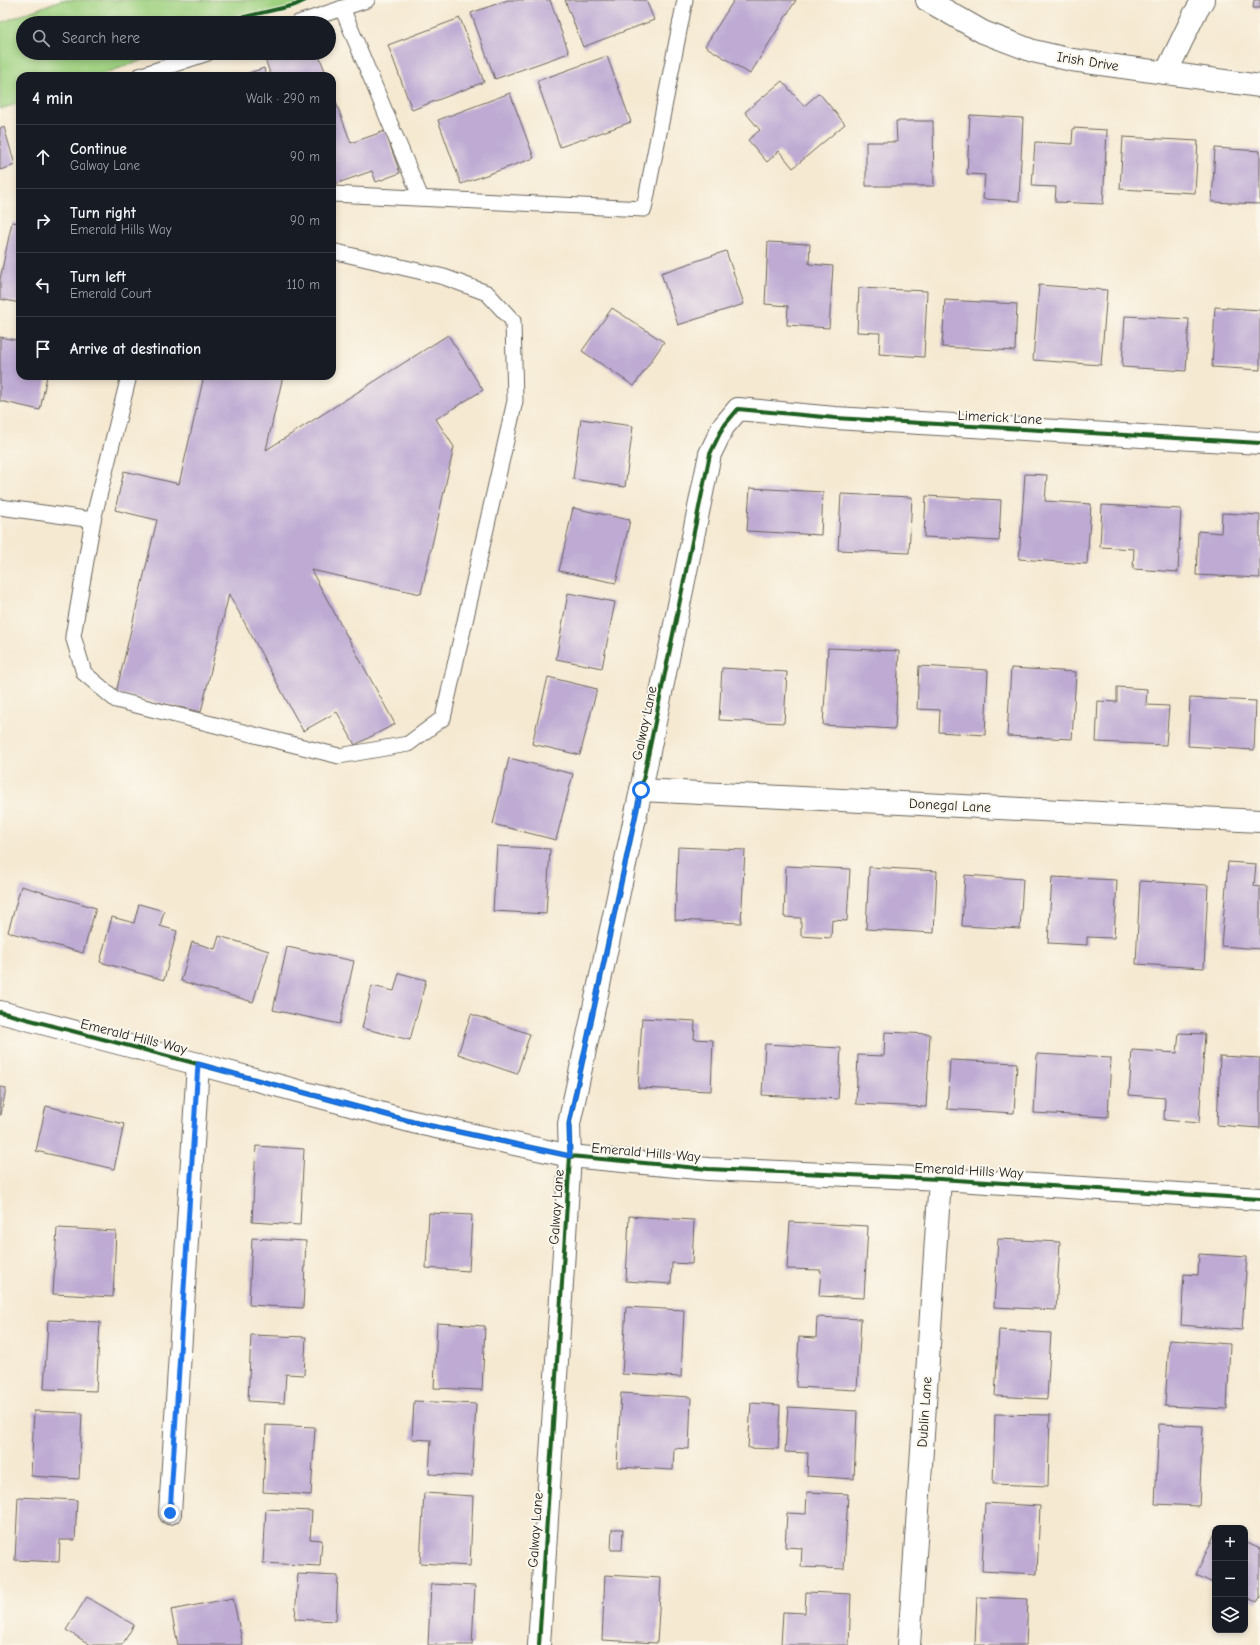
<!DOCTYPE html>
<meta charset="utf-8">
<style>
:root{--surface:#171b24;--page:#20242c;--text:#f1f3f6;--muted:#9ea1a6;--line:#363941}
body{margin:0;font-family:"Comic Neue",sans-serif;background:var(--page);color:var(--text)}
.controls{position:absolute;right:12px;bottom:12px;display:grid;overflow:hidden;border-radius:8px;box-shadow:0 2px 6px #0003}
.controls button{width:36px;height:36px;display:grid;place-items:center;padding:0;border:0;border-bottom:1px solid var(--line);background:var(--surface);color:var(--text);font:20px sans-serif}
.stop{position:absolute;width:12px;height:12px;margin:-9px;border:3px solid #1a73e8;border-radius:50%;background:#fff}
.stop.end{background:#1a73e8;border-color:#fff;box-shadow:0 1px 4px #0008}
.list{margin:0;padding:0;list-style:none}
h2{display:flex;justify-content:space-between;align-items:center;height:52px;margin:0;padding:0 16px;font-size:17px}
h2 small{font-size:13px;font-weight:400;color:var(--muted)}
.list li{display:grid;grid-template-columns:26px 1fr auto;gap:12px;align-items:center;box-sizing:border-box;height:64px;padding:0 16px;border-top:1px solid var(--line)}
.list b{display:block;font-size:15px;white-space:nowrap}
.list p{margin:0;font-size:13px;white-space:nowrap;color:var(--muted)}
.list em{font-size:13px;font-style:normal;color:var(--muted)}
.icon{flex:none;width:22px;height:22px;fill:none;stroke:currentColor;stroke-width:2;stroke-linecap:round;stroke-linejoin:round}
.map{position:relative;flex:none;width:1260px;height:1645px;overflow:hidden}
.search{position:absolute;background:var(--surface);box-shadow:0 2px 6px #0003;left:16px;top:16px;width:320px;height:44px;display:flex;align-items:center;gap:10px;box-sizing:border-box;padding:0 14px;border-radius:22px;color:var(--muted);font-size:15px}
.panel{position:absolute;background:var(--surface);box-shadow:0 2px 6px #0003;left:16px;top:72px;width:320px;height:308px;border-radius:12px}
.map>svg:first-child{display:block}
</style>
<div class="map">
<svg width="1260" height="1645" viewBox="0 0 1260 1645">
<rect width="100%" height="100%" fill="#fbf7ec"/>
<filter id="ink" filterUnits="userSpaceOnUse"><feTurbulence type="fractalNoise" baseFrequency=".025" numOctaves="2"/><feDisplacementMap in="SourceGraphic" scale="8" xChannelSelector="R" yChannelSelector="G"/><feConvolveMatrix kernelMatrix="1 2 1 2 8 2 1 2 1" color-interpolation-filters="sRGB"/></filter>
<filter id="wash" filterUnits="userSpaceOnUse"><feTurbulence type="fractalNoise" baseFrequency=".012" numOctaves="4" result="noise"/><feDisplacementMap in="SourceGraphic" scale="16" xChannelSelector="R" yChannelSelector="G"/><feGaussianBlur stdDeviation="0.9" result="paint"/><feColorMatrix in="noise" values="0 0 0 0 0 0 0 0 0 0 0 0 0 0 0 0 0 1.4 0 .05"/><feComposite in="paint" operator="in"/></filter>
<g filter="url(#wash)">
<rect width="100%" height="100%" fill="#f5e9d2"/>
<path fill="#9fd180" stroke="#5e764e" d="M61,0H316L250,23H23V53H163L97,76H20V103L0,109V23Z"/>
<g id="blocks">
<g fill="#beaad3">
<path d="M508,0H550L569,53L495,79L471,13Z"/>
<path d="M565,0H646L654,20L583,47Z"/>
<path d="M734,0H796L750,74L705,46Z"/>
<path d="M1254,0H1260V8H1253Z"/>
<path d="M460,18L484,82L412,110L388,45Z"/>
<path d="M284,53H318L327,76H271L265,59Z"/>
<path d="M607,56L631,122L560,147L537,81Z"/>
<path d="M264,68L266,76H240Z"/>
<path d="M782,81L804,106L819,93L845,124L793,168L779,151L767,162L748,140L760,130L745,112Z"/>
<path d="M332,92L351,143L385,131L400,173L376,182L372,171L332,185Z"/>
<path d="M510,93L534,158L461,184L438,120Z"/>
<path d="M970,115L1023,118L1019,201L983,199L985,175L967,174Z"/>
<path d="M896,121H933L934,186H866V142H897Z"/>
<path d="M4,127L15,165L0,170V128Z"/>
<path d="M1073,128L1107,130L1103,204L1055,202L1056,187L1032,186L1035,142L1072,144Z"/>
<path d="M1123,137L1198,141L1195,193L1120,189Z"/>
<path d="M1215,148L1260,151V204L1212,202Z"/>
<path d="M12,222L20,223V303L0,299V279Z"/>
<path d="M768,242L810,244L809,264L833,266L829,328L787,325L788,306L765,304Z"/>
<path d="M726,251L744,304L678,325L661,273Z"/>
<path d="M1039,285L1107,290L1101,365L1033,360Z"/>
<path d="M859,288L927,291L924,357L879,354L880,333L857,332Z"/>
<path d="M945,300L1017,304L1015,351L942,347Z"/>
<path d="M1215,307L1260,310V370L1212,367Z"/>
<path d="M612,308L664,342L634,386L582,351Z"/>
<path d="M1125,316L1189,319L1186,371L1122,367Z"/>
<path d="M448,335L483,390L436,419L454,447L421,594L311,570L395,724L355,745L337,712L303,731L229,594L201,712L116,693L157,520L115,510L124,471L179,484L204,376H283L266,450Z"/>
<path d="M0,337L20,341V376H47L40,410L0,401Z"/>
<path d="M581,419L633,426L625,487L573,479Z"/>
<path d="M1025,474L1047,475L1045,501L1091,504L1087,564L1019,559Z"/>
<path d="M750,488L823,492L821,535L747,531Z"/>
<path d="M841,494L912,497L909,553L838,550Z"/>
<path d="M926,496L1001,500L999,541L924,537Z"/>
<path d="M1102,505L1181,509L1178,572L1133,569L1134,549L1100,547Z"/>
<path d="M573,508L630,520L616,583L559,571Z"/>
<path d="M1222,513L1260,515V578L1196,575L1198,531L1221,533Z"/>
<path d="M568,593L615,602L602,668L556,659Z"/>
<path d="M828,648L899,651L895,729L823,725Z"/>
<path d="M919,666L988,670L985,735L939,732L940,710L917,709Z"/>
<path d="M722,668L787,672L784,723L719,720Z"/>
<path d="M1011,668L1076,672L1072,739L1007,736Z"/>
<path d="M548,677L597,689L580,755L532,744Z"/>
<path d="M1117,687L1147,689L1146,705L1169,706L1166,745L1096,742L1098,701L1117,702Z"/>
<path d="M1190,698L1256,701L1254,750L1188,746Z"/>
<path d="M509,758L573,774L556,840L493,824Z"/>
<path d="M497,846L550,849L546,914L493,911Z"/>
<path d="M678,847L745,850L741,923L675,920Z"/>
<path d="M1228,862L1256,864L1254,886L1260,887V949L1221,946Z"/>
<path d="M786,866L850,869L847,921L832,920L831,938L801,936V918L784,917Z"/>
<path d="M869,867L937,871L934,933L866,929Z"/>
<path d="M965,875L1023,879L1020,929L962,926Z"/>
<path d="M1052,877L1117,880L1114,938L1087,937V945L1048,943Z"/>
<path d="M1140,881L1208,885L1204,968L1136,964Z"/>
<path d="M21,886L96,908L83,953L8,932Z"/>
<path d="M139,904L164,911L160,926L177,931L164,980L100,962L112,917L134,923Z"/>
<path d="M219,936L269,951L253,1002L181,981L192,942L215,949Z"/>
<path d="M287,947L354,961L340,1024L273,1010Z"/>
<path d="M399,973L426,980L410,1040L362,1028L372,986L394,991Z"/>
<path d="M471,1014L530,1034L517,1074L458,1054Z"/>
<path d="M642,1018L695,1021L694,1039L713,1040L711,1091L638,1088Z"/>
<path d="M885,1032L930,1034L926,1107L856,1104L858,1055L884,1056Z"/>
<path d="M1179,1033L1205,1034L1199,1123L1164,1120L1165,1098L1129,1095L1132,1050L1177,1053Z"/>
<path d="M765,1044L841,1048L838,1099L762,1095Z"/>
<path d="M1037,1054L1111,1058L1108,1117L1034,1113Z"/>
<path d="M1220,1056L1260,1058V1128L1217,1125Z"/>
<path d="M950,1060L1017,1063L1014,1113L947,1109Z"/>
<path d="M0,1087L6,1088L1,1115H0Z"/>
<path d="M46,1106L124,1124L114,1169L36,1151Z"/>
<path d="M256,1146L304,1149L300,1225L252,1222Z"/>
<path d="M429,1213L472,1215L469,1271L426,1268Z"/>
<path d="M629,1216L694,1220L692,1264L672,1263L671,1284L626,1281Z"/>
<path d="M790,1222L868,1226L864,1298L819,1296L821,1270L787,1269Z"/>
<path d="M57,1228L116,1231L113,1297L53,1294Z"/>
<path d="M252,1238L306,1241L303,1308L249,1305Z"/>
<path d="M998,1239L1060,1242L1056,1310L994,1307Z"/>
<path d="M1199,1254L1247,1257L1242,1330L1181,1325L1184,1274L1198,1275Z"/>
<path d="M626,1307L684,1310L681,1377L622,1374Z"/>
<path d="M817,1317L861,1319L857,1390L796,1387L799,1337L816,1338Z"/>
<path d="M48,1320L100,1322L96,1391L44,1389Z"/>
<path d="M437,1323L485,1326L482,1390L434,1388Z"/>
<path d="M999,1330L1051,1333L1047,1399L995,1396Z"/>
<path d="M251,1335L306,1337L304,1375L286,1374L284,1403L248,1401Z"/>
<path d="M1169,1340L1230,1344L1227,1409L1165,1406Z"/>
<path d="M621,1393L691,1397L689,1449L674,1448L673,1470L617,1467Z"/>
<path d="M414,1401L476,1404L472,1476L429,1474L431,1440L412,1439Z"/>
<path d="M751,1403L780,1405L778,1449L748,1448Z"/>
<path d="M788,1407L857,1411L854,1479L807,1476L808,1453L785,1452Z"/>
<path d="M34,1411L82,1413L79,1479L31,1476Z"/>
<path d="M995,1414L1050,1415L1048,1486L993,1484Z"/>
<path d="M1159,1424L1203,1426L1199,1506L1155,1504Z"/>
<path d="M266,1425L315,1427L311,1495L263,1492Z"/>
<path d="M807,1492L848,1494L844,1569L801,1567L802,1548L785,1547L787,1513L806,1514Z"/>
<path d="M424,1493L473,1496L470,1566L420,1563Z"/>
<path d="M18,1497L77,1500L75,1540H60L59,1562L15,1560Z"/>
<path d="M985,1503L1040,1506L1037,1574L982,1571Z"/>
<path d="M266,1509L312,1511L310,1539L322,1540L320,1566L263,1563Z"/>
<path d="M612,1529H623L622,1550H611Z"/>
<path d="M1215,1533V1584L1196,1575Z"/>
<path d="M1245,1542L1260,1549V1597L1257,1602L1245,1597Z"/>
<path d="M298,1574L338,1576L336,1621L295,1619Z"/>
<path d="M605,1575L661,1578L657,1643L602,1640Z"/>
<path d="M431,1584L475,1586L472,1645H428Z"/>
<path d="M806,1592L851,1594L849,1645H781L783,1612L805,1613Z"/>
<path d="M87,1597L134,1625L122,1645H91L66,1630Z"/>
<path d="M977,1597L1028,1599L1026,1645H975Z"/>
<path d="M233,1598L243,1645H178L171,1610Z"/>
</g>
</g>
</g>
<g filter="url(#ink)">
<use href="#blocks" fill-opacity="0" stroke="#68645c" stroke-width="1"/>
<g fill="none" stroke-linecap="round" stroke-linejoin="round">
<g stroke="#68645c" stroke-width="17">
<g id="lane">
<path d="M342,8L421,198"/>
<path d="M298,23L367,0"/>
<path d="M139,76L208,53"/>
<path d="M332,194L644,209L685,0"/>
<path d="M129,376L93,520L73,636L84,673L116,700L339,756L408,744L443,718L515,401L513,321L487,293L444,277L332,251"/>
<path d="M0,507L93,520"/>
</g>
</g>
<g stroke="#68645c" stroke-width="24">
<g id="street">
<path d="M927,0L983,32L1033,51L1072,60L1260,86"/>
<path d="M1166,73L1194,15L1203,0"/>
<path d="M641,790L1260,821"/>
<path d="M170,1513L198,1064"/>
<path d="M539,1645L570,1156L569,1124L641,790L710,454L723,427L738,409L835,418L1260,443"/>
<path d="M909,1645L940,1179"/>
</g>
</g>
<g stroke="#68645c" stroke-width="24">
<path id="secondary" d="M0,1012L198,1064L413,1122L570,1156L708,1169L940,1179L1260,1199"/>
</g>
<use href="#lane" stroke="#fff" stroke-width="15"/>
<use href="#street" stroke="#fff" stroke-width="22"/>
<use href="#secondary" stroke="#fff" stroke-width="22"/>
<g stroke="#fbf7ec" stroke-width="6">
<g id="cycleway">
<path d="M218,23L295,5L306,0"/>
<path d="M0,1012L198,1064L413,1122L570,1156L708,1169L940,1179L1260,1199"/>
<path d="M539,1645L570,1156L569,1124L641,790L710,454L723,427L738,409L835,418L1260,443"/>
</g>
</g>
<use href="#cycleway" stroke="#1b5e20" stroke-width="4"/>
</g>
</g>
<g fill="none" stroke-linecap="round" stroke-linejoin="round" filter="url(#ink)">
<path stroke="#1a73e8" stroke-width="5" d="M170,1513L198,1064L413,1122L570,1156L569,1124L641,790"/>
</g>
<g text-anchor="middle" stroke-width="4" stroke-linejoin="round" paint-order="stroke">
<g font-size="14" fill="#1c1c1c" stroke="#fbf7ec">
<text transform="translate(1088 61) rotate(9)" y="5">Irish Drive</text>
<text transform="translate(1000 417) rotate(3)" y="5">Limerick Lane</text>
<text transform="translate(644 723) rotate(-78)" y="5">Galway Lane</text>
<text transform="translate(950 805) rotate(3)" y="5">Donegal Lane</text>
<text transform="translate(134 1036) rotate(14)" y="5">Emerald Hills Way</text>
<text transform="translate(646 1152) rotate(5)" y="5">Emerald Hills Way</text>
<text transform="translate(969 1170) rotate(3)" y="5">Emerald Hills Way</text>
<text transform="translate(556 1207) rotate(-86)" y="5">Galway Lane</text>
<text transform="translate(924 1412) rotate(-86)" y="5">Dublin Lane</text>
<text transform="translate(535 1530) rotate(-86)" y="5">Galway Lane</text>
</g>
</g>
</svg>
<div class="controls">
<button>+</button>
<button>−</button>
<button><svg class="icon" aria-label="layers" viewBox="0 0 24 24"><path d="M12 4l9 5-9 5-9-5zM3 14l9 5 9-5"/></svg></button>
</div>
<div class="stop" style="left:641px;top:790px"></div>
<div class="stop end" style="left:170px;top:1513px"></div>
<div class="search"><svg class="icon" aria-label="search" viewBox="0 0 24 24"><circle cx="10" cy="10" r="6"/><path d="M15 15l6 6"/></svg>Search here</div>
<section class="panel">
<h2>4 min<small>Walk · 290 m</small></h2>
<ul class="list">
<li><svg class="icon" aria-label="ahead" viewBox="0 0 24 24"><path d="M12 20V5M6 11l6-6 6 6"/></svg><div><b>Continue</b><p>Galway Lane</p></div><em>90 m</em></li>
<li><svg class="icon" aria-label="right" viewBox="0 0 24 24"><path d="M7 20v-9h11M14 6l5 5-5 5"/></svg><div><b>Turn right</b><p>Emerald Hills Way</p></div><em>90 m</em></li>
<li><svg class="icon" aria-label="left" viewBox="0 0 24 24"><path d="M17 20v-9H6M10 6l-5 5 5 5"/></svg><div><b>Turn left</b><p>Emerald Court</p></div><em>110 m</em></li>
<li><svg class="icon" aria-label="arrive" viewBox="0 0 24 24"><path d="M6 21V4h12l-3 4 3 4H6"/></svg><div><b>Arrive at destination</b></div></li>
</ul>
</section>
</div>
